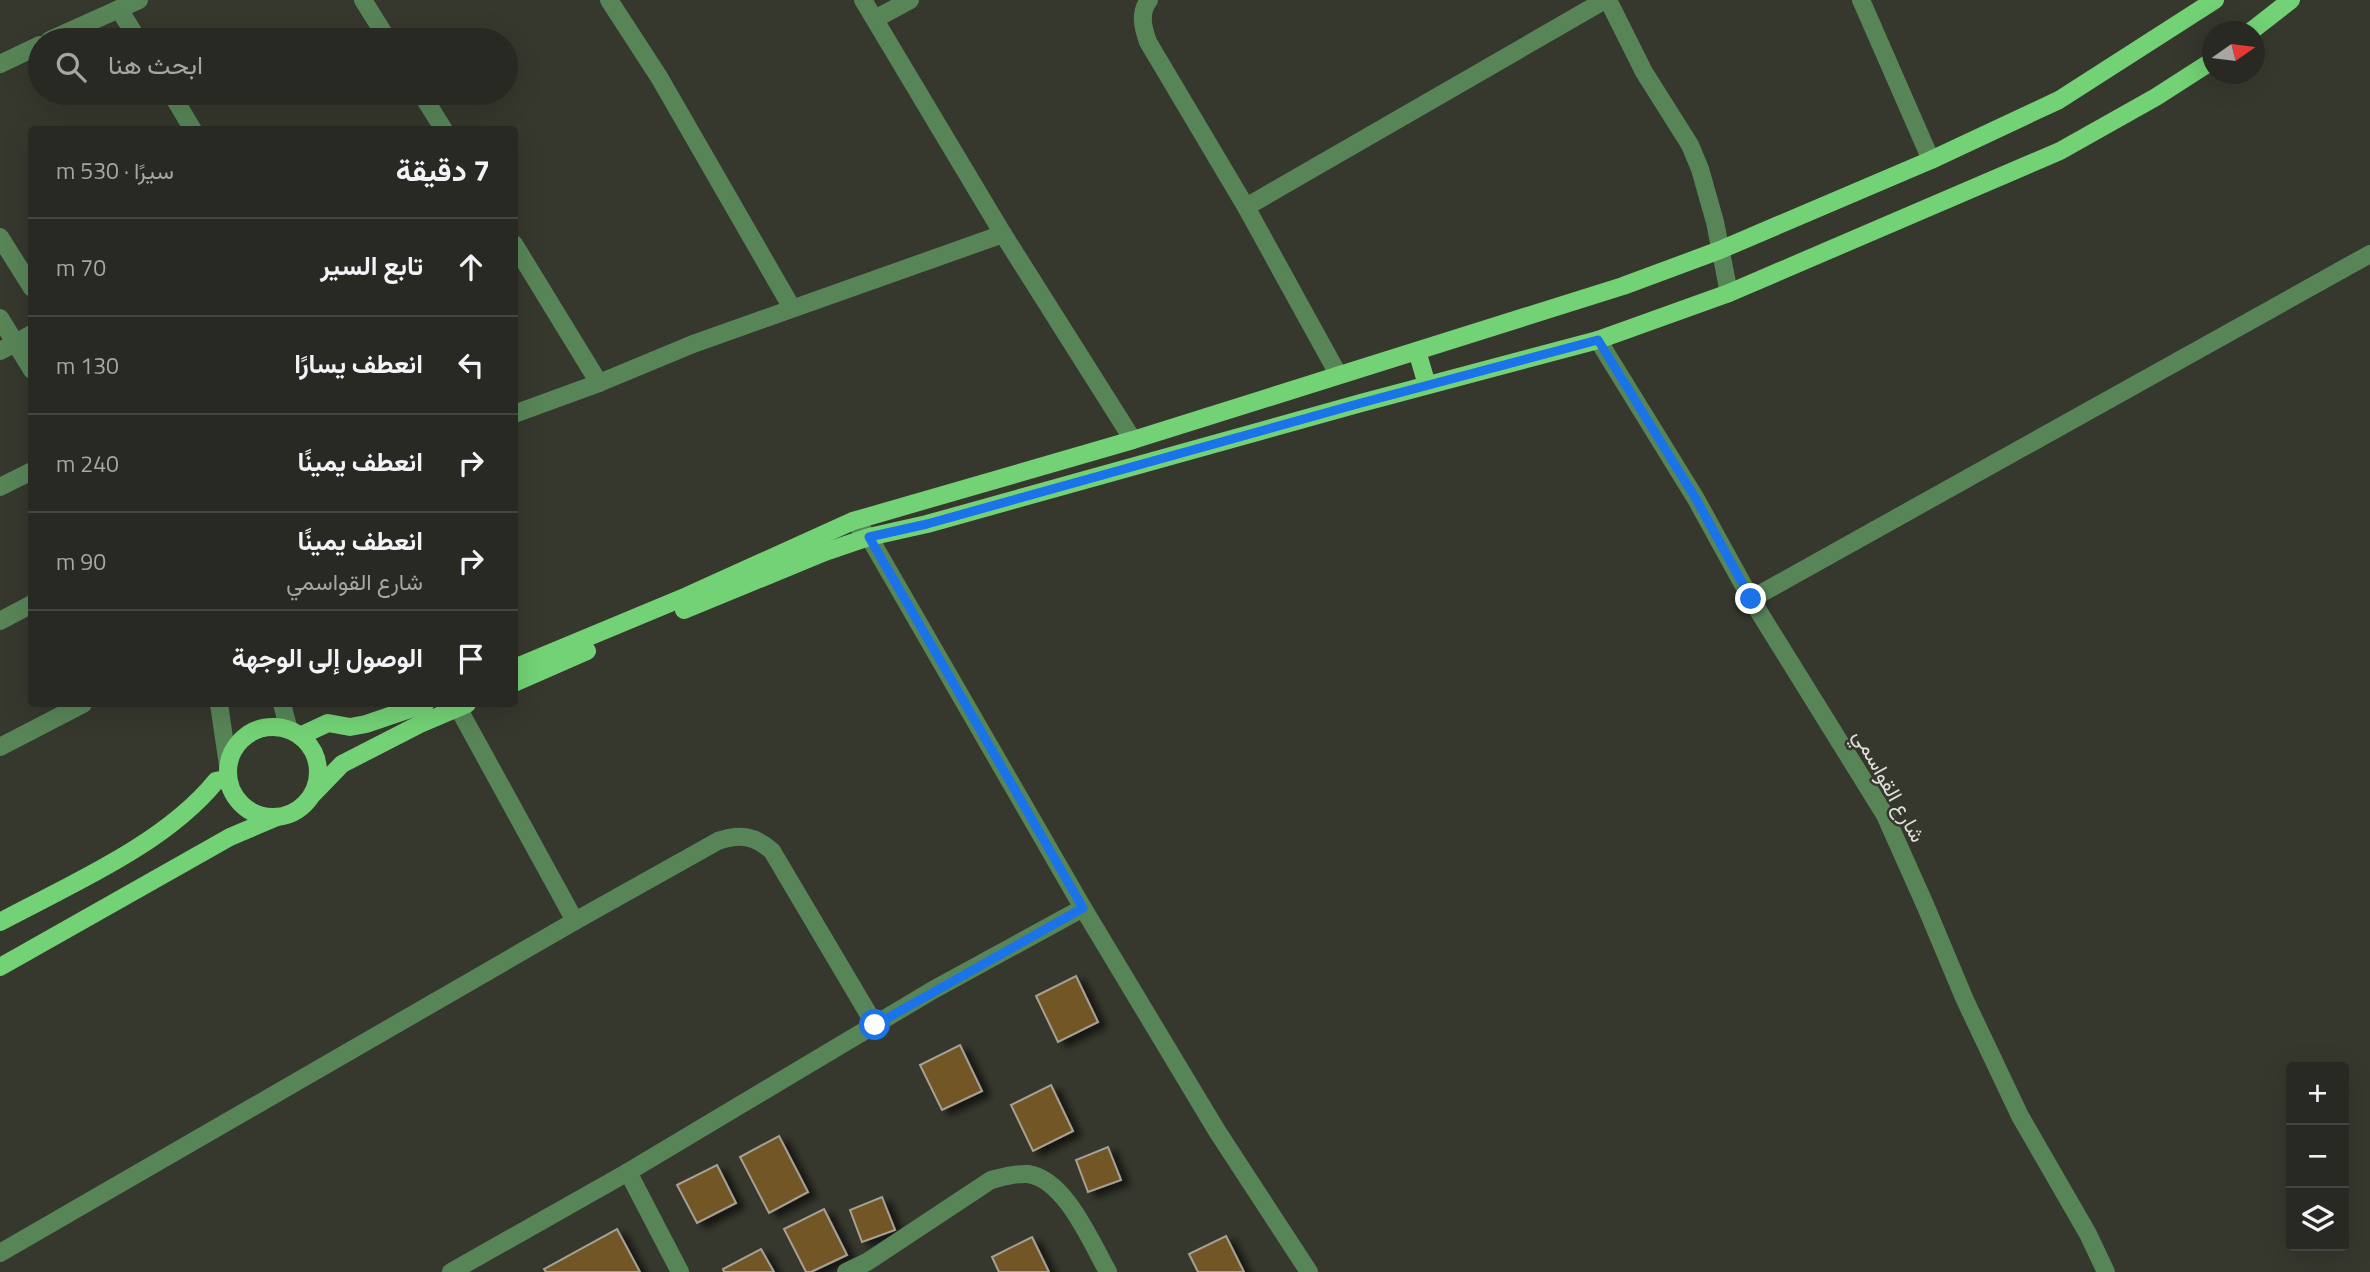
<!DOCTYPE html>
<html lang="ar">
<meta charset="utf-8">
<style>
:root{--surface:#282922;--page:#30312a;--text:#f1f3f6;--muted:#a5a6a5;--line:#444540}
body{margin:0;font-family:"Titillium Web",Vazirmatn,sans-serif;background:var(--page);color:var(--text);direction:rtl}
.controls{position:absolute;right:21px;bottom:21px;display:grid;overflow:hidden;border-radius:7px;box-shadow:0 7px 28px #0002}
.controls button{width:63px;height:63px;display:grid;place-items:center;padding:0;border:0;border-bottom:2px solid var(--line);background:var(--surface);color:var(--text);font:35px sans-serif}
.compass{position:absolute;left:2202px;top:21px;width:63px;height:63px;border-radius:50%;background:var(--surface);box-shadow:0 7px 28px #0002;rotate:76deg}
.stop{position:absolute;width:21px;height:21px;margin:-16px;border:5px solid #1a73e8;border-radius:50%;background:#fff}
.stop.end{background:#1a73e8;border-color:#fff;box-shadow:0 2px 7px #0008}
.list{margin:0;padding:0;list-style:none}
h2{display:flex;justify-content:space-between;align-items:center;height:91px;margin:0;padding:0 28px;font-size:30px}
h2 small{font-size:23px;font-weight:400;color:var(--muted)}
.list li{display:grid;grid-template-columns:46px 1fr auto;gap:21px;align-items:center;box-sizing:border-box;height:98px;padding:0 28px;border-top:2px solid var(--line)}
.list b{display:block;font-size:26px;white-space:nowrap}
.list p{margin:0;font-size:23px;white-space:nowrap;color:var(--muted)}
.list em{font-size:23px;font-style:normal;color:var(--muted)}
.icon{flex:none;width:38px;height:38px;fill:none;stroke:currentColor;stroke-width:2;stroke-linecap:round;stroke-linejoin:round}
.map{position:relative;flex:none;width:2370px;height:1272px;overflow:hidden;direction:ltr}
.search{position:absolute;background:var(--surface);box-shadow:0 7px 28px #0002;left:28px;top:28px;width:490px;height:77px;display:flex;align-items:center;gap:18px;box-sizing:border-box;padding:0 24px;border-radius:38px;color:var(--muted);font-size:26px}
.panel{position:absolute;background:var(--surface);box-shadow:0 7px 28px #0002;left:28px;top:126px;width:490px;height:581px;border-radius:7px;direction:rtl}
.map>svg:first-child{display:block}
</style>
<div class="map">
<svg width="2370" height="1272" viewBox="0 0 2370 1272">
<defs>
<filter id="shadow"><feDropShadow dx="8" dy="4.5" stdDeviation="3.5" flood-color="#0009"/></filter>
</defs>
<rect width="100%" height="100%" fill="#36372d"/>
<g fill="#725726" stroke="#a6a095" stroke-width="2" filter="url(#shadow)">
<path d="M1076,976L1098,1022L1058,1042L1036,996Z"/>
<path d="M960,1045L982,1091L942,1110L920,1065Z"/>
<path d="M1051,1085L1073,1131L1033,1151L1011,1105Z"/>
<path d="M779,1136L808,1192L769,1213L740,1157Z"/>
<path d="M1108,1147L1121,1180L1088,1192L1076,1160Z"/>
<path d="M717,1165L736,1203L697,1223L677,1185Z"/>
<path d="M882,1197L895,1230L862,1242L850,1210Z"/>
<path d="M824,1209L847,1255L811,1272H806L784,1229Z"/>
<path d="M617,1229L640,1272H546L544,1269Z"/>
<path d="M1226,1236L1244,1272H1198L1189,1254Z"/>
<path d="M1032,1237L1049,1272H999L992,1257Z"/>
<path d="M761,1249L774,1272H724L723,1269Z"/>
</g>
<g fill="none" stroke-linecap="round" stroke-linejoin="round">
<g stroke="#588558" stroke-width="18">
<path d="M363,0L388,40"/>
<path d="M609,0L659,77L792,308"/>
<path d="M863,0L1003,234L1133,440"/>
<path d="M1149,0C1139,13 1143,28 1148,42L1246,207L1338,374"/>
<path d="M1608,0L1644,72L1690,145L1700,169L1715,222L1729,293"/>
<path d="M1861,0L1931,160"/>
<path d="M119,9L138,40"/>
<path d="M875,19L910,0"/>
<path d="M50,40L139,0"/>
<path d="M0,64L40,45"/>
<path d="M171,93L193,130"/>
<path d="M421,93L444,130"/>
<path d="M1246,207L1605,0"/>
<path d="M0,237L32,288"/>
<path d="M514,244L599,383"/>
<path d="M0,318L32,370"/>
<path d="M1598,340L1696,499L1751,599L1885,815L1926,907L1965,1000L2020,1116L2088,1234L2106,1272"/>
<path d="M0,351L32,334"/>
<path d="M514,414L599,383L693,344L1003,234"/>
<path d="M0,487L32,471"/>
<path d="M853,521L869,537L1083,908L1217,1131L1309,1272"/>
<path d="M1751,599L2370,254"/>
<path d="M0,621L32,604"/>
<path d="M219,704L228,765"/>
<path d="M282,704L289,730"/>
<path d="M456,704L575,921"/>
<path d="M0,747L83,704"/>
<path d="M628,1172L680,1272"/>
<path d="M0,1253L575,921L718,841C740,833 755,836 772,851L875,1025"/>
<path d="M451,1272L628,1172L933,990L1083,908"/>
<path d="M846,1272L867,1262L991,1180C1003,1177 1015,1173 1028,1174C1065,1179 1091,1242 1108,1272"/>
</g>
<g stroke="#73d275" stroke-width="18">
<path d="M2250,32L2291,0"/>
<path d="M1417,351L1427,385"/>
<path d="M684,610L825,552L869,537L927,524L1361,403L1598,340L1729,293L2060,151L2156,97L2212,61"/>
<path d="M514,668L687,596L853,521L1133,440L1623,286L1720,250L1931,160L2059,100L2215,0"/>
<path d="M514,683L587,651"/>
<circle cx="273" cy="772" r="45"/>
<path d="M300,736L328,723L350,727L366,724L425,704"/>
<path d="M313,794L342,764L420,724L467,704"/>
<path d="M0,922C71,884 165,844 216,781L228,779"/>
<path d="M0,967L230,837L277,817"/>
</g>
</g>
<g fill="none" stroke-linecap="round" stroke-linejoin="round">
<path stroke="#1a73e8" stroke-width="9" d="M875,1025L1083,908L869,537L927,524L1361,403L1598,340L1696,499L1751,599"/>
</g>
<g text-anchor="middle" stroke-width="5" stroke-linejoin="round" paint-order="stroke">
<g font-size="21" fill="#dedfd9" stroke="#36372d">
<text transform="translate(1889 786) rotate(61)" y="7">شارع القواسمي</text>
</g>
</g>
</svg>
<div class="controls">
<button>+</button>
<button>−</button>
<button><svg class="icon" aria-label="layers" viewBox="0 0 24 24"><path d="M12 4l9 5-9 5-9-5zM3 14l9 5 9-5"/></svg></button>
</div>
<svg class="compass" viewBox="-18 -18 36 36"><path d="M0-13l5 13h-10z" fill="#e53935"/><path d="M0 13l5-13h-10z" fill="#a5a6a5"/></svg>
<div class="stop" style="left:875px;top:1025px"></div>
<div class="stop end" style="left:1751px;top:599px"></div>
<div class="search"><svg class="icon" aria-label="search" viewBox="0 0 24 24"><circle cx="10" cy="10" r="6"/><path d="M15 15l6 6"/></svg>ابحث هنا</div>
<section class="panel">
<h2>7 دقيقة<small>سيرًا · 530 m</small></h2>
<ul class="list">
<li><svg class="icon" aria-label="ahead" viewBox="0 0 24 24"><path d="M12 20V5M6 11l6-6 6 6"/></svg><div><b>تابع السير</b></div><em>70 m</em></li>
<li><svg class="icon" aria-label="left" viewBox="0 0 24 24"><path d="M17 20v-9H6M10 6l-5 5 5 5"/></svg><div><b>انعطف يسارًا</b></div><em>130 m</em></li>
<li><svg class="icon" aria-label="right" viewBox="0 0 24 24"><path d="M7 20v-9h11M14 6l5 5-5 5"/></svg><div><b>انعطف يمينًا</b></div><em>240 m</em></li>
<li><svg class="icon" aria-label="right" viewBox="0 0 24 24"><path d="M7 20v-9h11M14 6l5 5-5 5"/></svg><div><b>انعطف يمينًا</b><p>شارع القواسمي</p></div><em>90 m</em></li>
<li><svg class="icon" aria-label="arrive" viewBox="0 0 24 24"><path d="M6 21V4h12l-3 4 3 4H6"/></svg><div><b>الوصول إلى الوجهة</b></div></li>
</ul>
</section>
</div>
